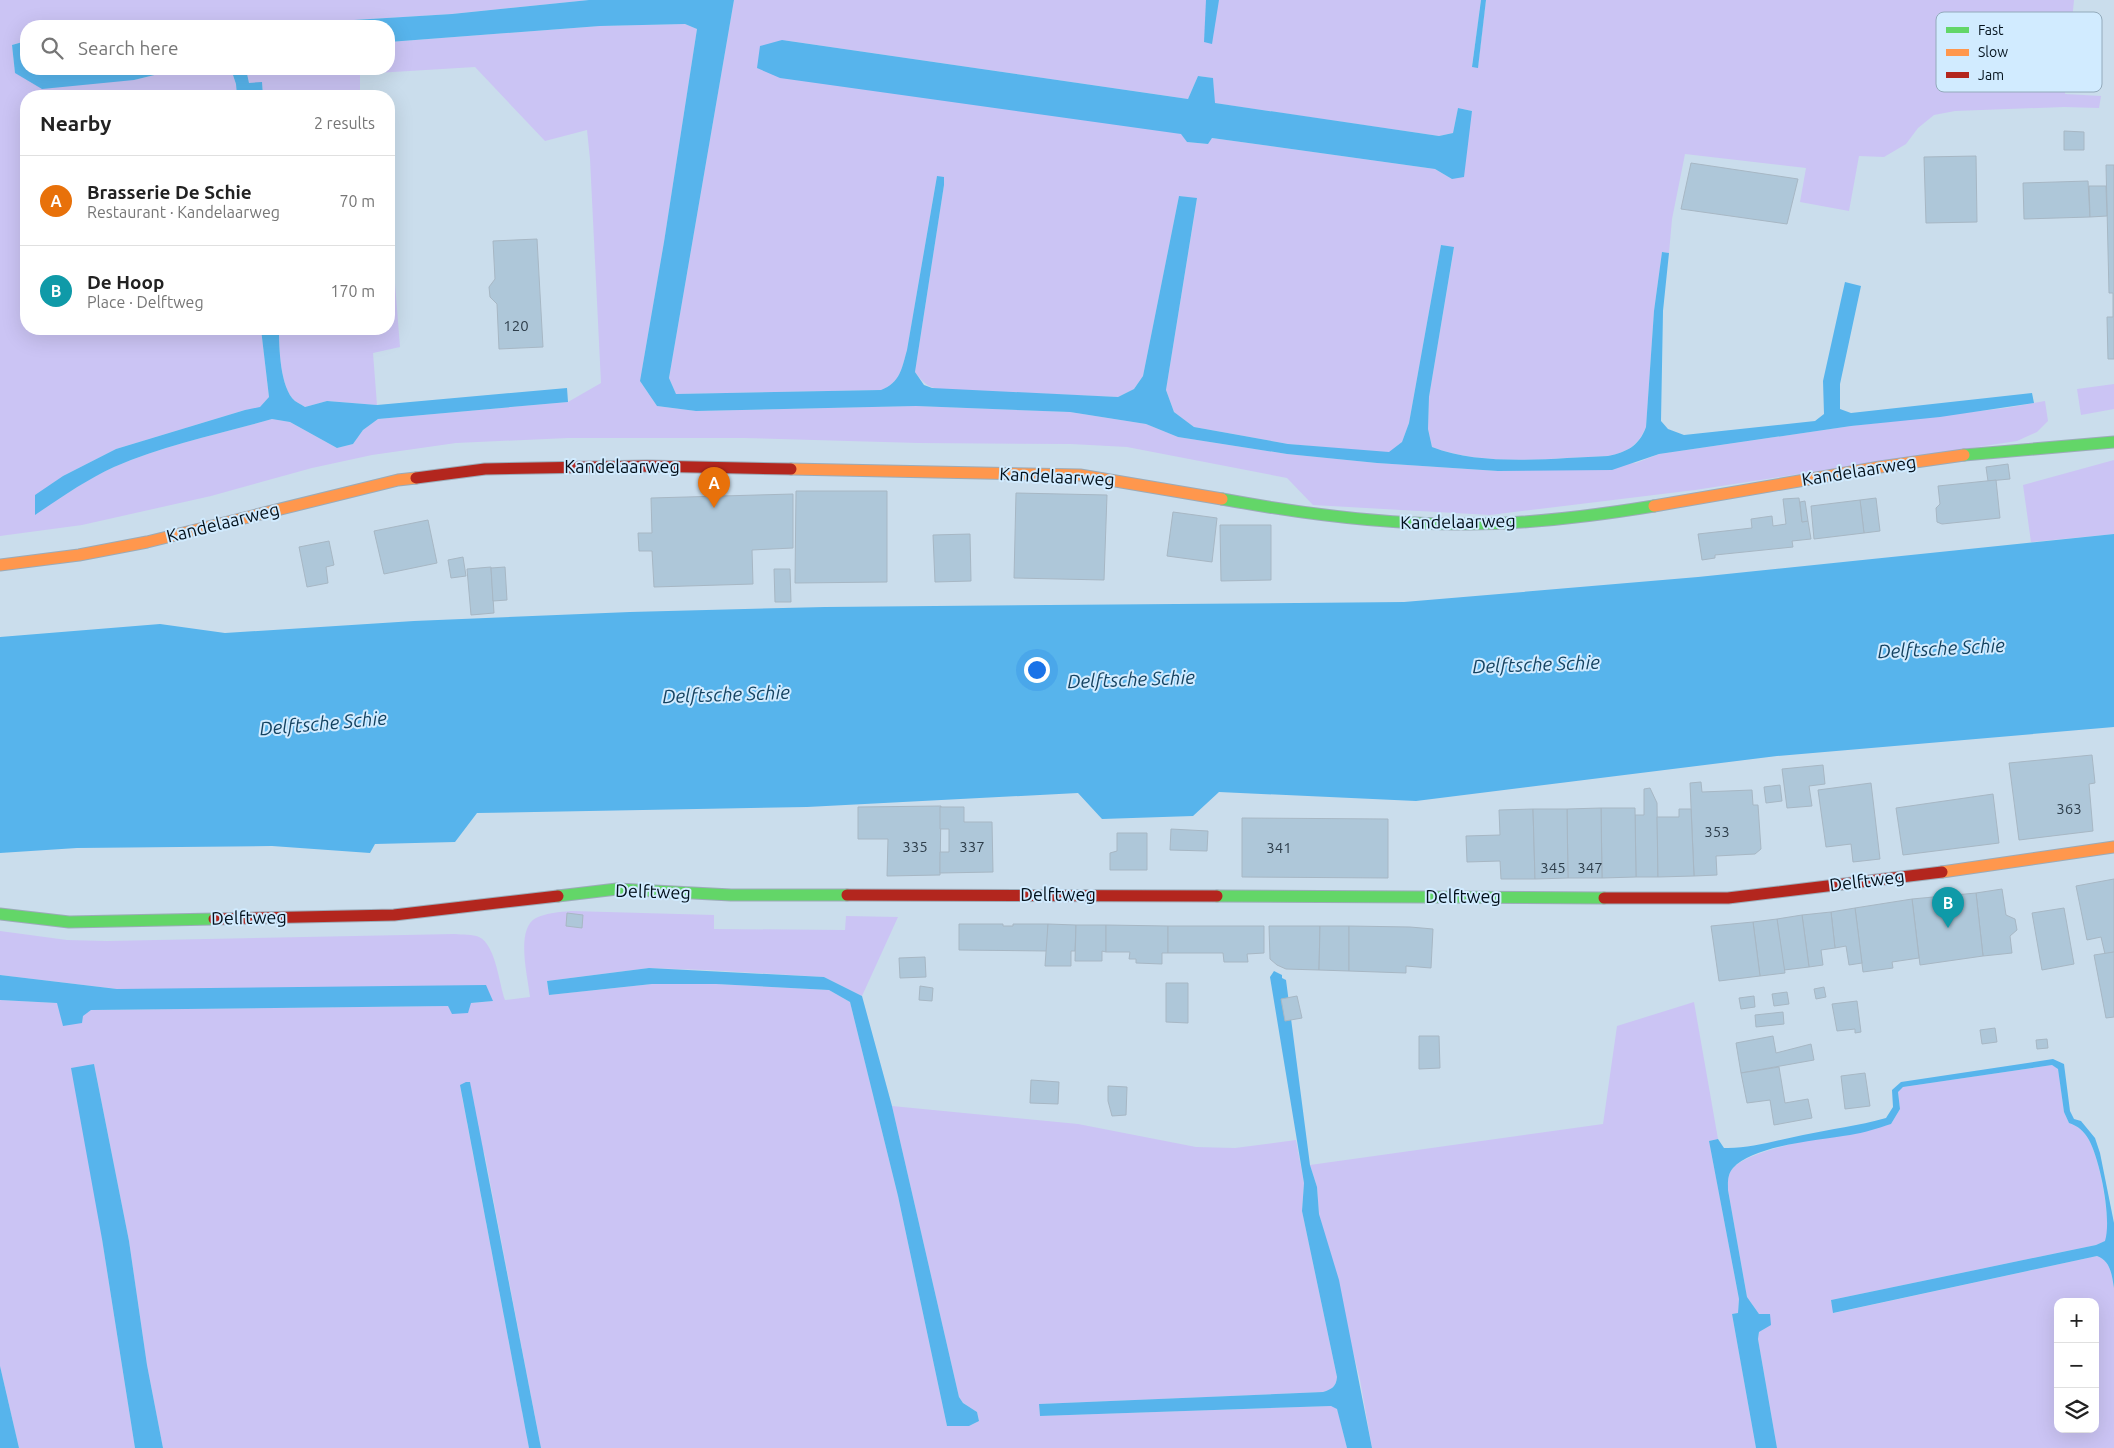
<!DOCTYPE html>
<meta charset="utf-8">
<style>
:root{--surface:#fff;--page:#f2f2f2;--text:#222;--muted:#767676;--line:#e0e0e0;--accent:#495865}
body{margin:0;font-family:Ubuntu,sans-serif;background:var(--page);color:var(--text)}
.controls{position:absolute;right:15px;bottom:15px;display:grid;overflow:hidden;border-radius:10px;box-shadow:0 5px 20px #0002}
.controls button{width:45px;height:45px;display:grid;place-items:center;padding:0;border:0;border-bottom:1px solid var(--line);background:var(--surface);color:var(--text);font:25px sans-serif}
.you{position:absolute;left:1036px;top:669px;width:18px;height:18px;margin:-12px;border:4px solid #fff;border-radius:50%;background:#1a73e8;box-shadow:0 0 0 8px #1a73e833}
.badge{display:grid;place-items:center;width:32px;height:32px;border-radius:50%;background:var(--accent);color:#fff;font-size:16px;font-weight:700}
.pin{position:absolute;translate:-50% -41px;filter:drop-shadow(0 1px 2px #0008)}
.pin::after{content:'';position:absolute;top:26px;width:18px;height:15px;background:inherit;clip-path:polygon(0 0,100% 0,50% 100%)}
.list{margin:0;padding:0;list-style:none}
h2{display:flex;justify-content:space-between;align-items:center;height:65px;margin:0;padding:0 20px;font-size:21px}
h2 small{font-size:16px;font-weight:400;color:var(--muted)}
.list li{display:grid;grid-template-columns:32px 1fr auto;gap:15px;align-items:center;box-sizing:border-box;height:90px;padding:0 20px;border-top:1px solid var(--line)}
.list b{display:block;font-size:19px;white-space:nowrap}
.list p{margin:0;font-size:16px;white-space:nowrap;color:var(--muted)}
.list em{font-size:16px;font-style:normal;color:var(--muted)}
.icon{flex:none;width:28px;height:28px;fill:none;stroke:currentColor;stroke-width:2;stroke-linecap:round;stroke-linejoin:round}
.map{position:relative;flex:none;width:2114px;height:1448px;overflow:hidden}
.search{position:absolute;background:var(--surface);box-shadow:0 5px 20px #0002;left:20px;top:20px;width:375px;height:55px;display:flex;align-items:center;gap:12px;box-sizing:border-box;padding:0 18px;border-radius:20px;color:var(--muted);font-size:19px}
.panel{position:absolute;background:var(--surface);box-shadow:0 5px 20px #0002;left:20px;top:90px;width:375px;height:245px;border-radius:20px}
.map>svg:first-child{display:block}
</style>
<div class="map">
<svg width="2114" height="1448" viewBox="0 0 2114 1448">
<rect width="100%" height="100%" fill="#caddec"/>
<g fill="#cbc4f4" fill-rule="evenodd">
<path d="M0,0H589L452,14L256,26H26V41L12,45L15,73L134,80L179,69H231L236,84L237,96H26V329H261L269,397L260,408L245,410L116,449L63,476L36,495L35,514C61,498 86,479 114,467C164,445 219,434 272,419L290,422L337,448L353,444L363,430L378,419L568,402L601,383L590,159L587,130L545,141L475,67L360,74V96H263L262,83H249L246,69H389V42L600,26L685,24L697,29L664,242L640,381L657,406L696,411L916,406L1070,412L1146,424L1178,437L1287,454L1377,463L1498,471L1636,463L1659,454L1851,426L2006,408L2045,401L2048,421L2037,432L2017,441L1695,490L1490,515L1313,505L1287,478L1127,447L1071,444L918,443L744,438H568L456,443L372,455L312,468L211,496L82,525L0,536Z"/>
<path d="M734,0H1481L1472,66L1478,67L1486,0H2074L2065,94L2101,96L2099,108L2064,107L1955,111L1934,115L1918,128L1906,144L1884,157L1859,156L1849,211L1800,202L1806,168L1685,154L1672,219L1669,253L1662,252L1654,311L1646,427C1638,446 1627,452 1608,456C1551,458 1486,467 1432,447L1428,429L1429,397L1454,248L1441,245L1409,423L1402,442L1389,453L1288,444L1194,427L1174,412L1166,390L1197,199L1179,196L1143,376L1134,389L1118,397L958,390C935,388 930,392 915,372L944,185L937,176L907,350C902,368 900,383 881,390L676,394L669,378ZM782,40L1188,99L1198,76L1213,78L1214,103L1439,136L1453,133L1458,108L1472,111L1452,179L1435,169L1212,138L1208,144L1187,142L1182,134Z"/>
<path d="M389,207L400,347L373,353L377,405L327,401L305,407C302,405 298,403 295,401C280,388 279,347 279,329H389Z"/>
<path d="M2114,384V409L2081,415L2077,389Z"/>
<path d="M2114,460V534L2031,542L2023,485Z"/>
<path d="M571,911L714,915V929L845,930L846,916L898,917L862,996L824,977L705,970L649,968L547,981L549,995L652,984H716L829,990L850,1002L898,1196L947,1426H969L979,1421L977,1412L963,1403L959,1397L892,1106L1078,1124L1196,1147L1235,1148L1296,1140L1304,1183L1302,1211L1337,1377C1336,1387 1332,1389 1323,1392L1039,1404L1040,1416L1331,1406L1337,1408L1347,1448H541L485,1156L460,1086L529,1448H163L147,1365L129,1241L94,1064L102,1239L135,1448H19L0,1366V1000L58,1003L63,1025L91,1010L448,1006L453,1014L471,1003L493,1001L117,989L0,975V931L67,940L107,941L455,934C462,935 473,934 479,937C496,945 499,984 505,1000L530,997C528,977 515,929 536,918C546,913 560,912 571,911Z"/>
<path d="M1694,1002L1718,1139L1709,1141L1739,1299L1738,1313L1732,1314L1756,1448H1372L1360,1380L1319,1214L1317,1187L1310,1165L1603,1124L1617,1026Z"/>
<path d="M2052,1065L2058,1068L2064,1112L2069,1123C2078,1126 2084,1131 2089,1140C2100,1160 2111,1219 2106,1241L2096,1245L1831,1300L1834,1313L2097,1256C2111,1261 2112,1276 2114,1288V1448H1777L1758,1339L1759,1332L1763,1328L1770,1314H1759L1747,1297L1728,1190C1728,1183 1727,1175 1733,1168C1753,1146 1858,1131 1891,1124L1900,1109L1898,1092L1903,1087ZM2058,1302H2095V1429H2058Z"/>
</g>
<g fill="#57b4ec">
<path d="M589,0H734L669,378L676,394L881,390C900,383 902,368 907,350L937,176L944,177V185L915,372L924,385L932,388L1118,397L1134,389L1143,376L1179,196L1197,198L1166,390L1174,412L1194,427L1288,444L1389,452L1402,442L1409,423L1441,245L1454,247L1429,397L1428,429L1432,447C1484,467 1553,458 1608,456C1627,452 1639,446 1646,427L1654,311L1662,252L1669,253L1663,311L1661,421L1668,429L1684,435L1815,421L1824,414L1823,381L1845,282L1861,286L1840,384V409L1851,413L2032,393L2034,403L1940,417L1851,426L1659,454L1612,470L1498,471L1377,463L1287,454L1178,437L1146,424L1070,412L916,406L696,411L657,406L640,381L664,242L697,29L685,24L600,26L389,42V26H256L452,14Z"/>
<path d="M1206,0H1219L1212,44L1204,42Z"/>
<path d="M1481,0H1486L1478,68L1472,67Z"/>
<path d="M782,40L1188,99L1198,76L1213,78L1215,103L1439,136L1453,133L1458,108L1472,111L1464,177L1452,179L1435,169L1212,138L1208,144L1187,142L1181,134L780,78L757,68L760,46Z"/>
<path d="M26,41V69H179L134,80L42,89L15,73L12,45Z"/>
<path d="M231,69H246L249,83L262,82L263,96H237L236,84Z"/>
<path d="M261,329H279C279,347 280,388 295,401C298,403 302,405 305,407L327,401L377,405L567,388L568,402L378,419L363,430L353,444L337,448L290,422L272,419C219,434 164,445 114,467C86,480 60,498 35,515V495L63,476L116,449L245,410L260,407L269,397Z"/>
<path d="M2114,534V727L1777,756L1416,801L1219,792L1193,816L1102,819L1078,793L807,807L477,813L455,842L375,844L370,853L272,846L77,848L0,853V637L160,624L225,633L414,621L630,612L825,607L1404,602L1698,577Z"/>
<path d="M649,968L824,977L862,996L892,1106L959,1397L963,1403L977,1412L979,1421L969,1426H947L898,1196L850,1002L829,990L716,984H652L549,995L547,981Z"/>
<path d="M1274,971L1282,975V978L1286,980L1310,1165L1317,1187L1319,1214L1339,1280L1372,1448H1347L1337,1409L1331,1406L1040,1416L1039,1404L1323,1392C1332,1389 1336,1387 1337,1377L1302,1211L1304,1183L1270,977Z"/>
<path d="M0,975L117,989L486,985L493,1001L471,1003L468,1013L452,1014L448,1006L91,1010L83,1016L82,1023L63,1026L57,1003L0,1000Z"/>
<path d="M2053,1059L2064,1064L2070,1111L2074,1119L2081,1121L2095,1138L2100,1153L2114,1223V1288C2112,1276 2111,1261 2097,1256L1833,1313L1831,1300L2096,1245L2105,1241C2112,1219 2100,1160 2089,1140C2084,1131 2078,1126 2069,1123L2064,1112L2058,1069L2052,1065L1903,1087L1898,1092L1900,1109L1891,1124C1878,1128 1864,1133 1850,1135C1820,1140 1754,1145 1733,1168C1727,1175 1728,1183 1728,1190L1747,1297L1759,1314H1770L1771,1325L1759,1332L1758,1339L1777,1448H1756L1732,1314L1738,1313L1739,1299L1709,1141L1718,1139L1724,1148C1750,1149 1777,1140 1803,1135C1831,1129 1858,1126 1886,1118L1893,1107L1892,1090L1901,1082Z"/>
<path d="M94,1064L129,1241L147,1365L163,1448H135L102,1239L71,1068Z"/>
<path d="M466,1082H470L541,1448H529L460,1085Z"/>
<path d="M0,1366L19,1448H0Z"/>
</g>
<g fill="#aec7d9" stroke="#a7b7c4">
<path d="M2064,131L2084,132V150H2064Z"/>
<path d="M1976,156L1977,222L1926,223L1924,157Z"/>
<path d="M1691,163L1798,179L1787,224L1681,209Z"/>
<path d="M2106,165H2114V359H2108L2107,317H2113V293H2109Z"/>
<path d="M2088,181L2090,217L2024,219L2023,183Z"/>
<path d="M2089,186H2106L2107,216L2090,217Z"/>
<path d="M537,239L543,347L499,349L497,304L490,297L489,287L495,279L493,241Z"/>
<path d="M2008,464L2010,479L1988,481L1986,467Z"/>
<path d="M1996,480L2000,518L1942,524L1937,522L1936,508L1940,504L1938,486Z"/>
<path d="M796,491H887V582L795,583Z"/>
<path d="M1016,493L1107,495L1104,580L1014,578Z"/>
<path d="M793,494V548L752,550L753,584L654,587L652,551H639L638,533H652L651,498Z"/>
<path d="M1799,498L1802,522L1808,521L1811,539L1792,541L1793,547L1715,555V558L1702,560L1698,534L1752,528L1751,519L1772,516L1773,526L1786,524L1783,499Z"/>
<path d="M1876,498L1880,531L1864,533L1860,500Z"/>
<path d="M1860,500L1864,533L1814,539L1811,506Z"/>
<path d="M1805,501L1808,521L1802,522L1800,502Z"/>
<path d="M1173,512L1217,518L1212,562L1167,556Z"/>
<path d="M428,520L437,563L384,574L374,531Z"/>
<path d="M1220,525H1271V580L1221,581Z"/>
<path d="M970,534L971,581L935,582L933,535Z"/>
<path d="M329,541L334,565L326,567L328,583L307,587L299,547Z"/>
<path d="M463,557L466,576L451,578L448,560Z"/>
<path d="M491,567L494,613L471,615L467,569Z"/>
<path d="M505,567L507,600L493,601L491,568Z"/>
<path d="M774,569H790L791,602H775Z"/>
<path d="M2092,755L2095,783L2089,784L2093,831L2019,840L2009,763Z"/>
<path d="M1823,765L1825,784L1809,786L1812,806L1787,808L1782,769Z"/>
<path d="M1701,782L1702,792L1752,790L1753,805H1758L1761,849L1755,854L1716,856L1717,875L1694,876L1690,783Z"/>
<path d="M1871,783L1880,859L1853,862L1851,844L1826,847L1818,790Z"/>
<path d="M1780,785L1782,801L1766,803L1764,787Z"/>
<path d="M1650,788L1657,803L1658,877H1636L1635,815H1644V789Z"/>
<path d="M1993,794L1999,843L1903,855L1896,808Z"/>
<path d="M941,806L940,875L887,876L888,839H858V807Z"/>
<path d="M940,807H964V822H992L993,872L940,873V852H949V829H940Z"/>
<path d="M1601,808H1635L1636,877L1602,878Z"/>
<path d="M1601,808L1602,878H1568L1567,809Z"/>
<path d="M1533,809L1535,879H1501L1500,861L1467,862L1466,836L1500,835L1499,810Z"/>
<path d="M1533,809H1567L1568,878L1535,879Z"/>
<path d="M1679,809H1691L1694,876L1658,877L1657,817H1679Z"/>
<path d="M1242,818L1388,819V878L1242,877Z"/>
<path d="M1171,829L1208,831L1207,851L1170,850Z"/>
<path d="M1117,833H1147V870H1110V853L1117,851Z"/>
<path d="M2114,879V952L2105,954L2101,937L2087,940L2076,886Z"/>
<path d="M2002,889L2006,915L2015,919L2017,930L2010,936L2012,953L1983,956L1976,893Z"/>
<path d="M1976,893L1983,956L1920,965L1912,899Z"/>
<path d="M1912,899L1919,958L1892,962L1893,968L1863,972L1855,908Z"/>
<path d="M1855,908L1862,963L1849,965L1846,946L1835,948L1831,912Z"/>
<path d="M2064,908L2074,964L2042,970L2032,913Z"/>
<path d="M1831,912L1835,948L1821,950L1823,965L1809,967L1802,915Z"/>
<path d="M567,913L583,915L582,928L566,926Z"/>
<path d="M1802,915L1809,967L1784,970L1777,919Z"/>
<path d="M1777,919L1785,973L1760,976L1753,922Z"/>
<path d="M1753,922L1760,976L1719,981L1711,926Z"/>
<path d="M959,924H1003V926H1013V924H1048V951L959,950Z"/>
<path d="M1048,924L1076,925L1075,951H1071V966H1045Z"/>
<path d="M1076,925H1106V952L1102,951V961H1075Z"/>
<path d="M1106,925L1168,926V953H1162V964L1136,963V959H1129L1130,952H1106Z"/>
<path d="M1168,926H1264V953L1247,954L1248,962H1224L1223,953H1168Z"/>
<path d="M1269,926H1320L1319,970L1286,969L1277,965L1270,959Z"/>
<path d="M1320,926H1349V971L1319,970Z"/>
<path d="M1349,926L1410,927L1433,929L1431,968L1406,966V973L1349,971Z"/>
<path d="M2114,952V1017L2106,1018L2094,955Z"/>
<path d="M925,957L926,977L900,978L899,958Z"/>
<path d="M1166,983H1188V1023L1166,1022Z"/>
<path d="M920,986L933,988L932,1001L919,1000Z"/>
<path d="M1824,987L1826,997L1816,999L1814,989Z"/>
<path d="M1787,992L1789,1004L1774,1006L1772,994Z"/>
<path d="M1297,996L1302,1018L1285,1021L1281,999Z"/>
<path d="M1754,996L1755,1007L1741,1009L1739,998Z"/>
<path d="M1857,1001L1861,1032L1855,1033V1029L1837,1031L1832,1004Z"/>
<path d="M1783,1012L1784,1024L1756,1027L1755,1015Z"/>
<path d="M1995,1028L1997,1042L1982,1044L1980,1030Z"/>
<path d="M1419,1036H1439L1440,1068L1419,1069Z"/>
<path d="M1773,1036L1776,1053L1811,1044L1814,1060L1741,1073L1736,1043Z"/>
<path d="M2047,1039L2048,1048L2037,1049L2036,1040Z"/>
<path d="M1779,1067L1785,1103L1808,1099L1812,1118L1774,1125L1770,1100L1747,1103L1741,1073Z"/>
<path d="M1865,1073L1870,1106L1845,1109L1841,1076Z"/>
<path d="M1031,1080L1059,1082L1058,1104L1030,1103Z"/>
<path d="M1108,1086L1127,1087L1126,1115L1112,1116L1108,1101Z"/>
</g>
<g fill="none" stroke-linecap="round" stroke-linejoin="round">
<g stroke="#9babb8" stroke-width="13">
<g id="fast">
<path d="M1964,455L2114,442"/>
<path d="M1222,499C1303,514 1386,525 1468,524C1530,524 1593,516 1654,506"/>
<path d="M558,896L617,889L731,895H847"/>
<path d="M1217,896L1604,898"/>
<path d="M0,914L69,922L214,919"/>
</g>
</g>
<g stroke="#9babb8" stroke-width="13">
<g id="slow">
<path d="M791,469L1080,475L1222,499"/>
<path d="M1654,506L1880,467L1964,455"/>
<path d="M0,565L79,555L147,542L398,480L416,478"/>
<path d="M1942,872L2114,847"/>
</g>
</g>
<g stroke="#9babb8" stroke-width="13">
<g id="jam">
<path d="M416,478L485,469L647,466L791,469"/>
<path d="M847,895L1217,896"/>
<path d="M1604,898H1728L1942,872"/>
<path d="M214,919L394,915L558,896"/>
</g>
</g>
<use href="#fast" stroke="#63d668" stroke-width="11"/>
<use href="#slow" stroke="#ff974d" stroke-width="11"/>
<use href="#jam" stroke="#b3261e" stroke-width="11"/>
</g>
<g text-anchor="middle" stroke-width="4" stroke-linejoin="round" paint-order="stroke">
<g font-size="15" fill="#2e3e4b">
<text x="516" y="331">120</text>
<text x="2069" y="814">363</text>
<text x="1717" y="837">353</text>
<text x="915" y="852">335</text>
<text x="972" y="852">337</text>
<text x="1279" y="853">341</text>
<text x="1553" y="873">345</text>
<text x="1590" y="873">347</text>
</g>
<g font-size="18" fill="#03111c" stroke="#d1ebff">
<text x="622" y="473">Kandelaarweg</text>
<text transform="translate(1859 471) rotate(-9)" y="6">Kandelaarweg</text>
<text transform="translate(1057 477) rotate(3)" y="6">Kandelaarweg</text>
<text transform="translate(1458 522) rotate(-1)" y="6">Kandelaarweg</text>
<text transform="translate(223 523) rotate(-14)" y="6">Kandelaarweg</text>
<text transform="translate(1867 881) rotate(-7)" y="6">Delftweg</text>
<text transform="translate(653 892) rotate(2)" y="6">Delftweg</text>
<text x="1058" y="901">Delftweg</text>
<text x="1463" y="903">Delftweg</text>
<text transform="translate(249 918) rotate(-1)" y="6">Delftweg</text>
</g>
<g font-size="19" font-style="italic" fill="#144260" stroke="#d1ebff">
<text transform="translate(1941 648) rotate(-3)" y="7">Delftsche Schie</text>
<text transform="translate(1536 664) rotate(-2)" y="7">Delftsche Schie</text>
<text transform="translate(1131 679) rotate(-2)" y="7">Delftsche Schie</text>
<text transform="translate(726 694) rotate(-2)" y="7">Delftsche Schie</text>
<text transform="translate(323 723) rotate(-5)" y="7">Delftsche Schie</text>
</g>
</g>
<rect x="1936" y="12" width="166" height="80" rx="8" fill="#d1ebff" stroke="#93aabb" stroke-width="1"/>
<rect x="1946" y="27" width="23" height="6" fill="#63d668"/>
<rect x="1946" y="49" width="23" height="7" fill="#ff974d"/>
<rect x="1946" y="72" width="23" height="6" fill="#b3261e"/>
<g font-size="14" fill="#03111c">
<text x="1978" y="35">Fast</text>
<text x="1978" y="57">Slow</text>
<text x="1978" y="80">Jam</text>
</g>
</svg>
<div class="controls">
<button>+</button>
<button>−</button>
<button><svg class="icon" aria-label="layers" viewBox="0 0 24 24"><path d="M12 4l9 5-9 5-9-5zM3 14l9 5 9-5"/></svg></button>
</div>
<div class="you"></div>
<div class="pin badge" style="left:714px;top:508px;background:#e8710a">A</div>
<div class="pin badge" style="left:1948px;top:928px;background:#0f9aa8">B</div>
<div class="search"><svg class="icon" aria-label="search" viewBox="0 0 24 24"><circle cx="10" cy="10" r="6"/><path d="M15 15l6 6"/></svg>Search here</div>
<section class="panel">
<h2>Nearby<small>2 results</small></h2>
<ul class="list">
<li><span class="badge" style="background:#e8710a">A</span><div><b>Brasserie De Schie</b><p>Restaurant · Kandelaarweg</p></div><em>70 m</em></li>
<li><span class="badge" style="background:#0f9aa8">B</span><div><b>De Hoop</b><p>Place · Delftweg</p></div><em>170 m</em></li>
</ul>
</section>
</div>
